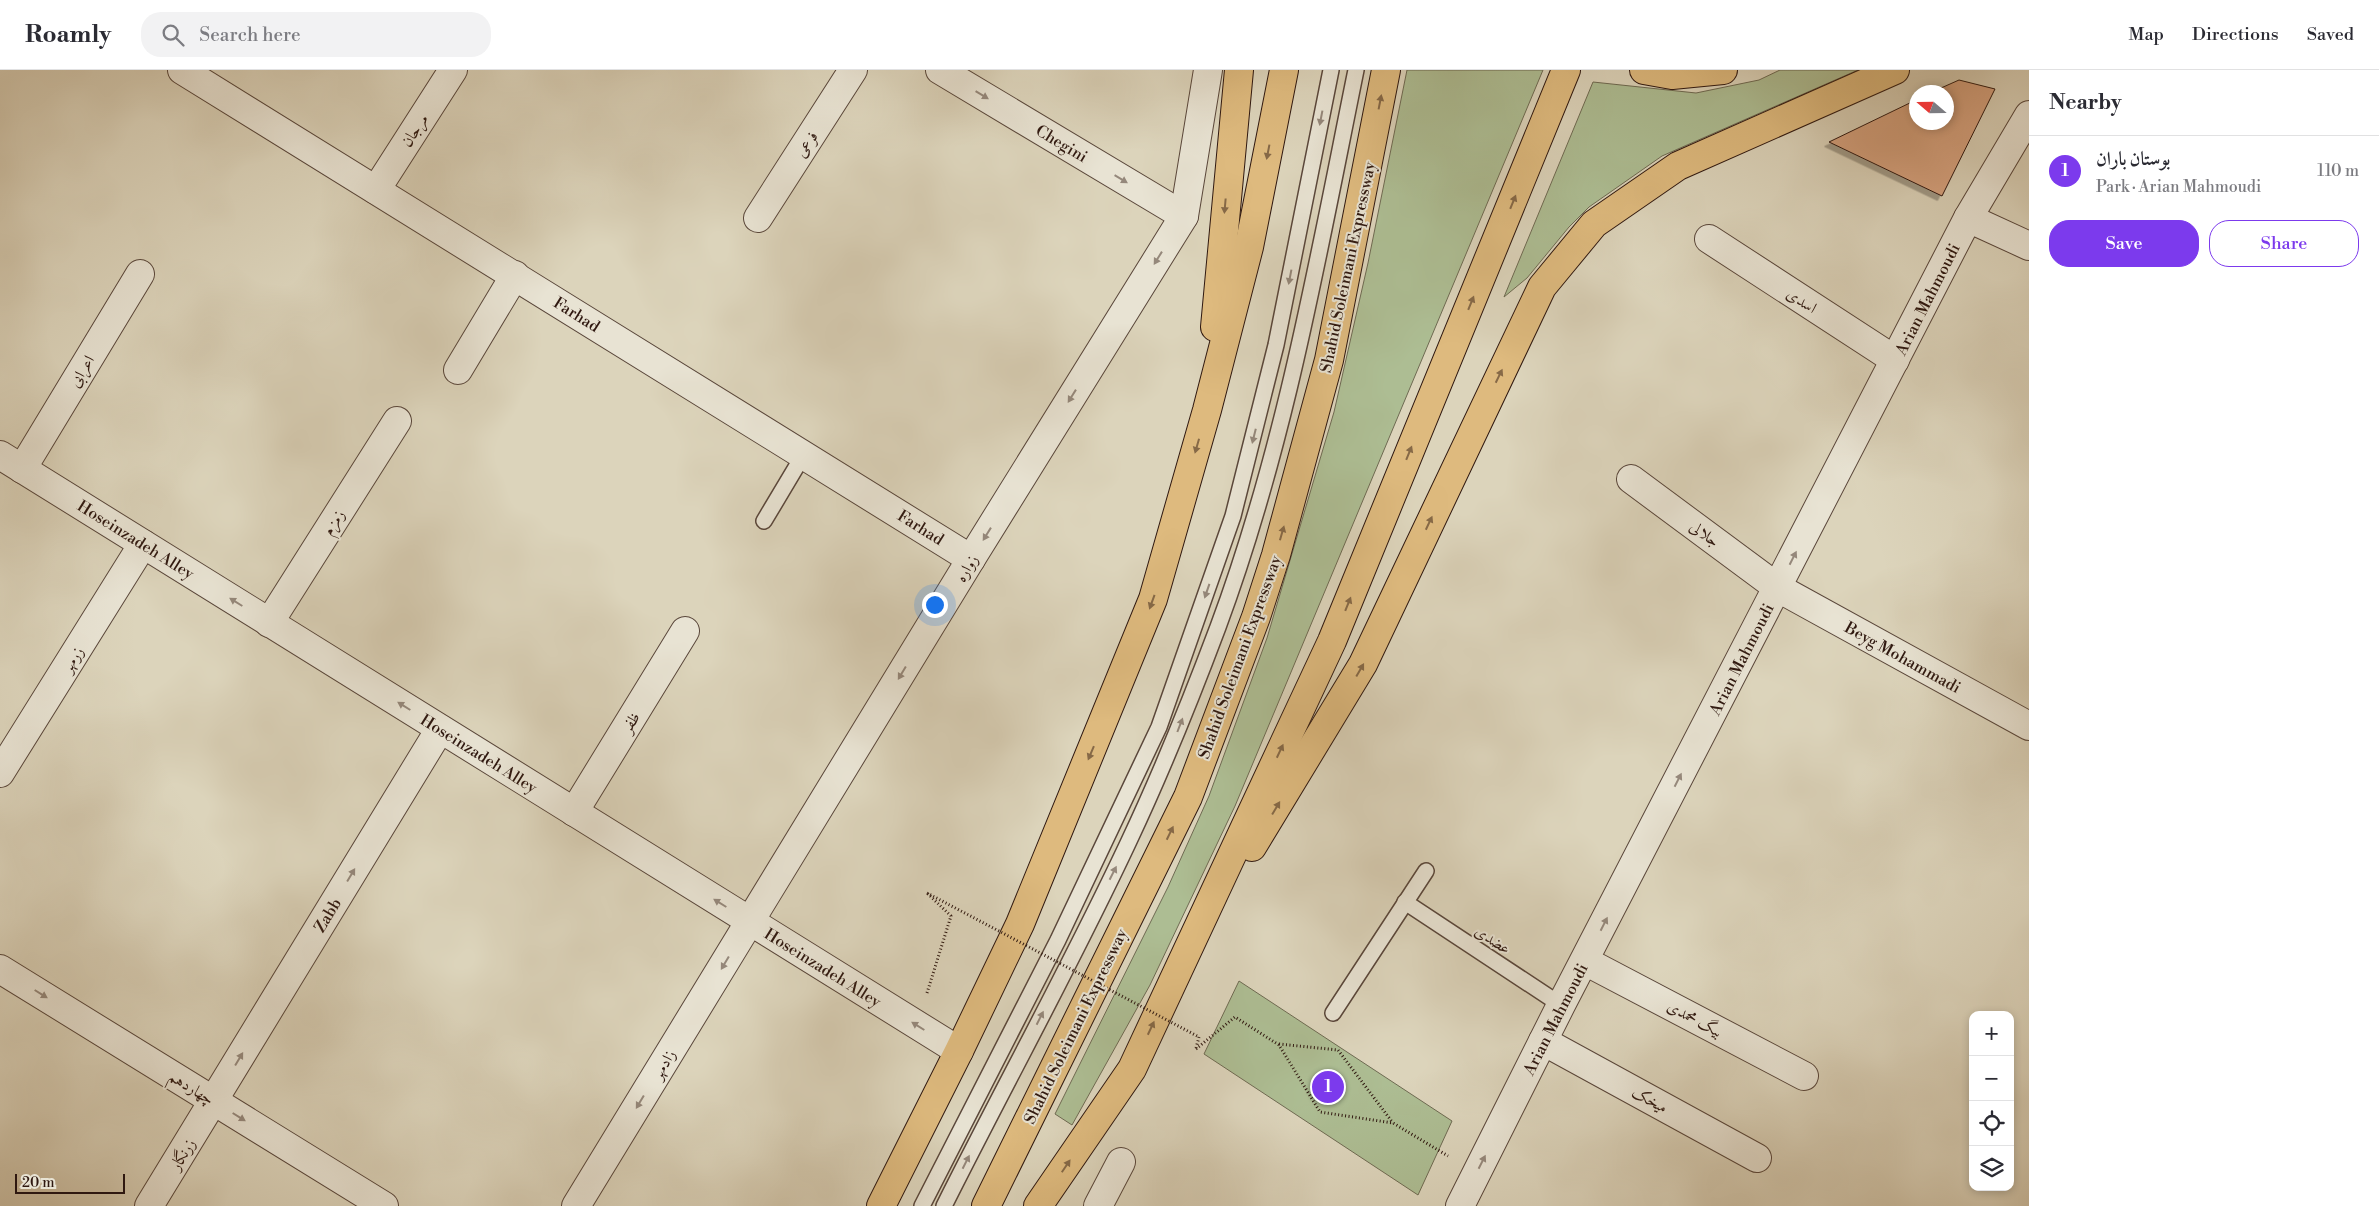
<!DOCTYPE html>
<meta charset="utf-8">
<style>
:root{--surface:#fff;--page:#f2f2f3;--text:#2b2b33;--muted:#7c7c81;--line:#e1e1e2;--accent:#7c3aed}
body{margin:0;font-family:"Libre Bodoni",Amiri,serif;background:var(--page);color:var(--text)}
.controls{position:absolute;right:15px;bottom:15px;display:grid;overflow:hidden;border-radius:10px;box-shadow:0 2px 8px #0003}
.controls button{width:45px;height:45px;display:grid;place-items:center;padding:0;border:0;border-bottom:1px solid var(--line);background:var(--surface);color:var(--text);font:25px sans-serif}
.compass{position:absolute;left:1909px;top:15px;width:45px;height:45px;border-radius:50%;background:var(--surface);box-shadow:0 2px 8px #0003;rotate:290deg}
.scale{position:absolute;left:15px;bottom:12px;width:110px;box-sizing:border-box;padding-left:5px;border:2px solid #2f1810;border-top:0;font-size:14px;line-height:18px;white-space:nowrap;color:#2f1810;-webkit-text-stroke:4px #e8e3d3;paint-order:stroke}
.you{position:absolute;left:934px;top:534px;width:18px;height:18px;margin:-12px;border:4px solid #fff;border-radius:50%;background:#1a73e8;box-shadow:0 0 0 8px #1a73e833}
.badge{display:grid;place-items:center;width:32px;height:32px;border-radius:50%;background:var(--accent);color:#fff;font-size:16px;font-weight:700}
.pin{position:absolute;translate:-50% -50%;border:2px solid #fff;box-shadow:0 1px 5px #0006}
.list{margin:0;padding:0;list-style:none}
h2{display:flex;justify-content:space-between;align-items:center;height:65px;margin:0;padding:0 20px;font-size:21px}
h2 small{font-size:16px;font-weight:400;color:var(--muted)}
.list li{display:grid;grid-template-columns:32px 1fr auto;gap:15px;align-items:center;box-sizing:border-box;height:70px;padding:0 20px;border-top:1px solid var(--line)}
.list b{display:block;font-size:19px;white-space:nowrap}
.list p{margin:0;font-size:16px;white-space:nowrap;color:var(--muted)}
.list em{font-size:16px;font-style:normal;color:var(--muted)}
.actions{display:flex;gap:10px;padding:15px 20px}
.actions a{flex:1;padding:11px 0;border:1px solid var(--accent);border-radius:20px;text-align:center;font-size:18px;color:var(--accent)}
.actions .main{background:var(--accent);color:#fff}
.icon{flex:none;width:28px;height:28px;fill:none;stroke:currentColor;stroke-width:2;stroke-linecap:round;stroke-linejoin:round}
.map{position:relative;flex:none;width:2029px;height:1136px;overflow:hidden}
header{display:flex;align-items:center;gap:30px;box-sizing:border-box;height:70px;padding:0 25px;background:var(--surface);border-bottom:1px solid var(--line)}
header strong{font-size:24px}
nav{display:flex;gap:28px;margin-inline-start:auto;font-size:18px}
.search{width:350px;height:45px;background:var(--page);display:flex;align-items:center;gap:12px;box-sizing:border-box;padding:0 18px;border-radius:20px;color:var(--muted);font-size:19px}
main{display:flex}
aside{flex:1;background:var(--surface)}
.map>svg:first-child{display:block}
</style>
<header>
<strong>Roamly</strong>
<div class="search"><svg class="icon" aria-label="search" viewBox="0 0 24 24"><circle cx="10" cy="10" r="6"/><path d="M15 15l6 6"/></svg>Search here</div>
<nav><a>Map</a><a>Directions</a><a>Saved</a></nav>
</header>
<main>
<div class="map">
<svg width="2029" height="1136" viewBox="0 0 2029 1136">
<defs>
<filter id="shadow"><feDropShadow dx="-4.5" dy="4.5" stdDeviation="0" flood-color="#0004"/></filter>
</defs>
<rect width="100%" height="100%" fill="#dcd4bb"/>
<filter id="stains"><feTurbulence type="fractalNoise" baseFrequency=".004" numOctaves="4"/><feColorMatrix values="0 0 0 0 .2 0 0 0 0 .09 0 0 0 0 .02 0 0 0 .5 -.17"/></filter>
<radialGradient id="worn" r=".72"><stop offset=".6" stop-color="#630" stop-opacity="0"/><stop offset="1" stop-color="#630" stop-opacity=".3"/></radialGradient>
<g fill="#adbd93" stroke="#6e6a52">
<path d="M1407,0H1543L1235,736L1150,915L1072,1055L1055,1044L1168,817L1209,726L1267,568L1334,342L1368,193Z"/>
<path d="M1780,0H1858L1662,86L1589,137L1569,157L1527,208L1504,227L1593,12L1696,23L1759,10Z"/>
<path d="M1239,911L1452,1051L1418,1125L1204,984Z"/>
</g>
<path fill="#d7a380" stroke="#2f1810" filter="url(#shadow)" d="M1959,10L1995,19L1942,126L1829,72L1916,30V52H1946V22H1932Z"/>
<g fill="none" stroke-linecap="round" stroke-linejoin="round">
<g stroke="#5a473b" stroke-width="18">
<g id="service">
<path d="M764,451L804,384"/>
<path d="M1405,832L1561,935"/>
<path d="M1333,943L1426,801"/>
<path d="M922,1136L1058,870L1159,657L1233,446L1276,275L1331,0"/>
<path d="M944,1136C1005,1014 1071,895 1129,771C1162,701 1191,629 1218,557C1285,377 1318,187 1356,0"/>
</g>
</g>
<g stroke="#5a473b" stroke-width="30">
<g id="minor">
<path d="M182,0L971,489"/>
<path d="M940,0L1184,146"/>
<path d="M376,120L453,0"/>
<path d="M758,148L853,0"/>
<path d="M1968,148L2029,176"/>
<path d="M1709,169L1895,290"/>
<path d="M458,300L515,205"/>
<path d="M0,385L959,981"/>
<path d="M22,399L140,204"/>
<path d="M1631,409L1778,518L2029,656"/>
<path d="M269,553L397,351"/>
<path d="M0,703L143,474"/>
<path d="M574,742L685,561"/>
<path d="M1585,891L1804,1006"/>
<path d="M0,899L384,1136"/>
<path d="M1543,971L1757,1088"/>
<path d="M149,1136L440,659"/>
<path d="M576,1136L971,489L1184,146L1208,0"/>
<path d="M1098,1136L1121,1092"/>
<path d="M1460,1136L1561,935L1968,148L2029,45"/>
</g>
</g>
<g stroke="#2f1810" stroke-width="30">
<g id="trunk">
<path d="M1644,0L1672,5L1723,0"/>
<path d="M1215,257L1239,0"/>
<path d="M1252,777L1363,594L1542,217L1594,154L1678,96L1895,0"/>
<path d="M881,1136L959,981L1020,854L1153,529L1207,340L1249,177L1284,0"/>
<path d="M986,1136L1188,727L1256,547L1276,485L1329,290L1386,0"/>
<path d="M1038,1136L1132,999L1332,571L1566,0"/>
</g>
</g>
<g stroke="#2f1810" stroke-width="3" stroke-dasharray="1 2.5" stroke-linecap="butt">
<path d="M927,923L951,846L927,823"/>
<path d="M1279,974L1338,980L1393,1053"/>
<path d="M1196,978L1199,967"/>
<path d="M1196,979L1235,947L1279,975L1320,1042L1393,1053L1448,1086"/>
</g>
<use href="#service" stroke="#e8e3d3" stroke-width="15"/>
<use href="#minor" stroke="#e8e3d3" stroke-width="28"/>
<use href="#trunk" stroke="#deba7e" stroke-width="28"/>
<path stroke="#2f1810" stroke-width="3" stroke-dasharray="1 2.5" stroke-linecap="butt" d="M927,823L1199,967"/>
</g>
<defs><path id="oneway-solid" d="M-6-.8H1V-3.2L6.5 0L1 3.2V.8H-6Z" transform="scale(1.25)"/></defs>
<g fill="#95887b">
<use href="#oneway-solid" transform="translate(982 25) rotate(31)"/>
<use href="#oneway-solid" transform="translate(1321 48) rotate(101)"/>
<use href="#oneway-solid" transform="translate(1121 109) rotate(31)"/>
<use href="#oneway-solid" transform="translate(1158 188) rotate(122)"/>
<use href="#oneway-solid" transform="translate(1290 207) rotate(101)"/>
<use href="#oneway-solid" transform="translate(1072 326) rotate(122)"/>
<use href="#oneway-solid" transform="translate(1254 366) rotate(104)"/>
<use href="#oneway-solid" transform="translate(987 464) rotate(122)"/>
<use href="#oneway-solid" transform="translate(1793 488) rotate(-63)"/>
<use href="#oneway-solid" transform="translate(1207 521) rotate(109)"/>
<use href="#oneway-solid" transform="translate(236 532) rotate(-148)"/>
<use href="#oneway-solid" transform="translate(902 603) rotate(121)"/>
<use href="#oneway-solid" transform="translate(404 636) rotate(-148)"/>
<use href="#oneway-solid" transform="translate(1180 655) rotate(-69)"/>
<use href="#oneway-solid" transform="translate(1678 710) rotate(-63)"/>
<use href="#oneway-solid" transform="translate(1113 803) rotate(-63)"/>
<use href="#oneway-solid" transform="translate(351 805) rotate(-59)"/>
<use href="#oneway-solid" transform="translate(720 833) rotate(-148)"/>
<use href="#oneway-solid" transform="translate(1604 854) rotate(-63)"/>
<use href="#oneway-solid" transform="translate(725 893) rotate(121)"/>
<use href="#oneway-solid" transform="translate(41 924) rotate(32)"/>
<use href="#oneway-solid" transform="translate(1040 948) rotate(-63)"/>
<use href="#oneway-solid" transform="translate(918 956) rotate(-148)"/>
<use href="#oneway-solid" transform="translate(239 989) rotate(-59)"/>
<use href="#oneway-solid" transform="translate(640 1032) rotate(121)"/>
<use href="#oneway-solid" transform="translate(239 1047) rotate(32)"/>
<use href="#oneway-solid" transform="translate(966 1092) rotate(-63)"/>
<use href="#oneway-solid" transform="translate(1482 1092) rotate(-63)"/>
</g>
<g fill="#866947">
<use href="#oneway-solid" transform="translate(1380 32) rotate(-79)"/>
<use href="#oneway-solid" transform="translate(1268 82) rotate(101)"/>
<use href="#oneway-solid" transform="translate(1513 132) rotate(-68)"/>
<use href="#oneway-solid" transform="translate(1225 136) rotate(95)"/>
<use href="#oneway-solid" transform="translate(1471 233) rotate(-68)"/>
<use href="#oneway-solid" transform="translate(1499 306) rotate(-64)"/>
<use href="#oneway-solid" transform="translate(1197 376) rotate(106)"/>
<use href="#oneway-solid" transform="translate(1409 383) rotate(-68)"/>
<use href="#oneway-solid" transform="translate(1429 453) rotate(-65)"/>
<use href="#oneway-solid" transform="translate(1282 463) rotate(-74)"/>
<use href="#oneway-solid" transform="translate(1152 532) rotate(110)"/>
<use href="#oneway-solid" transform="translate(1348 534) rotate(-68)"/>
<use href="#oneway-solid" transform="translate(1360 600) rotate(-60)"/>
<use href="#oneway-solid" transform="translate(1280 681) rotate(-65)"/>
<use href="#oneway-solid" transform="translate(1091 683) rotate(113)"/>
<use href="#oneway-solid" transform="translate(1276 738) rotate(-59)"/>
<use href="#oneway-solid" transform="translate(1170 763) rotate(-64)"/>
<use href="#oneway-solid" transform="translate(1151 958) rotate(-65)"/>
<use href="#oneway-solid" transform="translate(1066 1096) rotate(-56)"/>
</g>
<g text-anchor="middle" stroke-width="4" stroke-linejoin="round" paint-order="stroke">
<g font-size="16" fill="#2f1810" stroke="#e8e3d3">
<text transform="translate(414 60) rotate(-57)" y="6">مرجان</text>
<text transform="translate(1062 73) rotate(31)" y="6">Chegini</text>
<text transform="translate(806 74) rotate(-57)" y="6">فرعی</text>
<text transform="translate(1347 197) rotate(-78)" y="6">Shahid Soleimani Expressway</text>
<text transform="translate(1927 229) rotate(-63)" y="6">Arian Mahmoudi</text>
<text transform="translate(1802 230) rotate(33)" y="6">اسدی</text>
<text transform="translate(577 244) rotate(32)" y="6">Farhad</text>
<text transform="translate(81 301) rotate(-59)" y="6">اعرابی</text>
<text transform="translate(333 452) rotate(-57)" y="6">زمزم</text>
<text transform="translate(921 457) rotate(32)" y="6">Farhad</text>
<text transform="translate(1705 463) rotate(36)" y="6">جلالی</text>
<text transform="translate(136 469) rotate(32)" y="6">Hoseinzadeh Alley</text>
<text transform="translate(966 498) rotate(-59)" y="6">زواره</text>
<text transform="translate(1239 587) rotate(-70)" y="6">Shahid Soleimani Expressway</text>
<text transform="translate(1903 587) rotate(29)" y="6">Beyg Mohammadi</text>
<text transform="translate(72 589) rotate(-58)" y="6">زرمهر</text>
<text transform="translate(1741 589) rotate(-63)" y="6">Arian Mahmoudi</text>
<text transform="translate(630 652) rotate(-58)" y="6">ظفر</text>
<text transform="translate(479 683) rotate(32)" y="6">Hoseinzadeh Alley</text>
<text transform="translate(327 845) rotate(-59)" y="6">Zabb</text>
<text transform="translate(1493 869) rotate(33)" y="6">عضدی</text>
<text transform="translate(823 897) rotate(32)" y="6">Hoseinzadeh Alley</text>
<text transform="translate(1695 948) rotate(28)" y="6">بیگ محمدی</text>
<text transform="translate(1555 949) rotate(-63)" y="6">Arian Mahmoudi</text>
<text transform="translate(1075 956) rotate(-64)" y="6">Shahid Soleimani Expressway</text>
<text transform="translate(663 994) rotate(-59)" y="6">زادمهر</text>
<text transform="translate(192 1017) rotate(32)" y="6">چهاردهم</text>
<text transform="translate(1650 1029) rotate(28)" y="6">میخک</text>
<text transform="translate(182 1084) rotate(-58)" y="6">زرنگار</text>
</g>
</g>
<rect width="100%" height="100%" filter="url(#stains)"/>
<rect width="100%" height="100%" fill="url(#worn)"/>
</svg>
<div class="controls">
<button>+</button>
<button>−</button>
<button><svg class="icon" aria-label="locate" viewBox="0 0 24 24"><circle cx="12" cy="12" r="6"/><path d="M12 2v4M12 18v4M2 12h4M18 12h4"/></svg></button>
<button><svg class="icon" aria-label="layers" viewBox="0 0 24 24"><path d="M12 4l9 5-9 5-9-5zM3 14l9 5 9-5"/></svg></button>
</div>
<svg class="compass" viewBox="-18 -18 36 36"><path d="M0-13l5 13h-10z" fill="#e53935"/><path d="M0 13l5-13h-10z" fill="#7c7c81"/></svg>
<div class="scale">20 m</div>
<div class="you"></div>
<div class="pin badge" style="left:1328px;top:1017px">1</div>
</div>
<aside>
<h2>Nearby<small></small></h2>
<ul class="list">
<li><span class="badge">1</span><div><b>بوستان باران</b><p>Park · Arian Mahmoudi</p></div><em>110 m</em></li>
</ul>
<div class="actions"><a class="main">Save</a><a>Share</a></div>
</aside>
</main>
